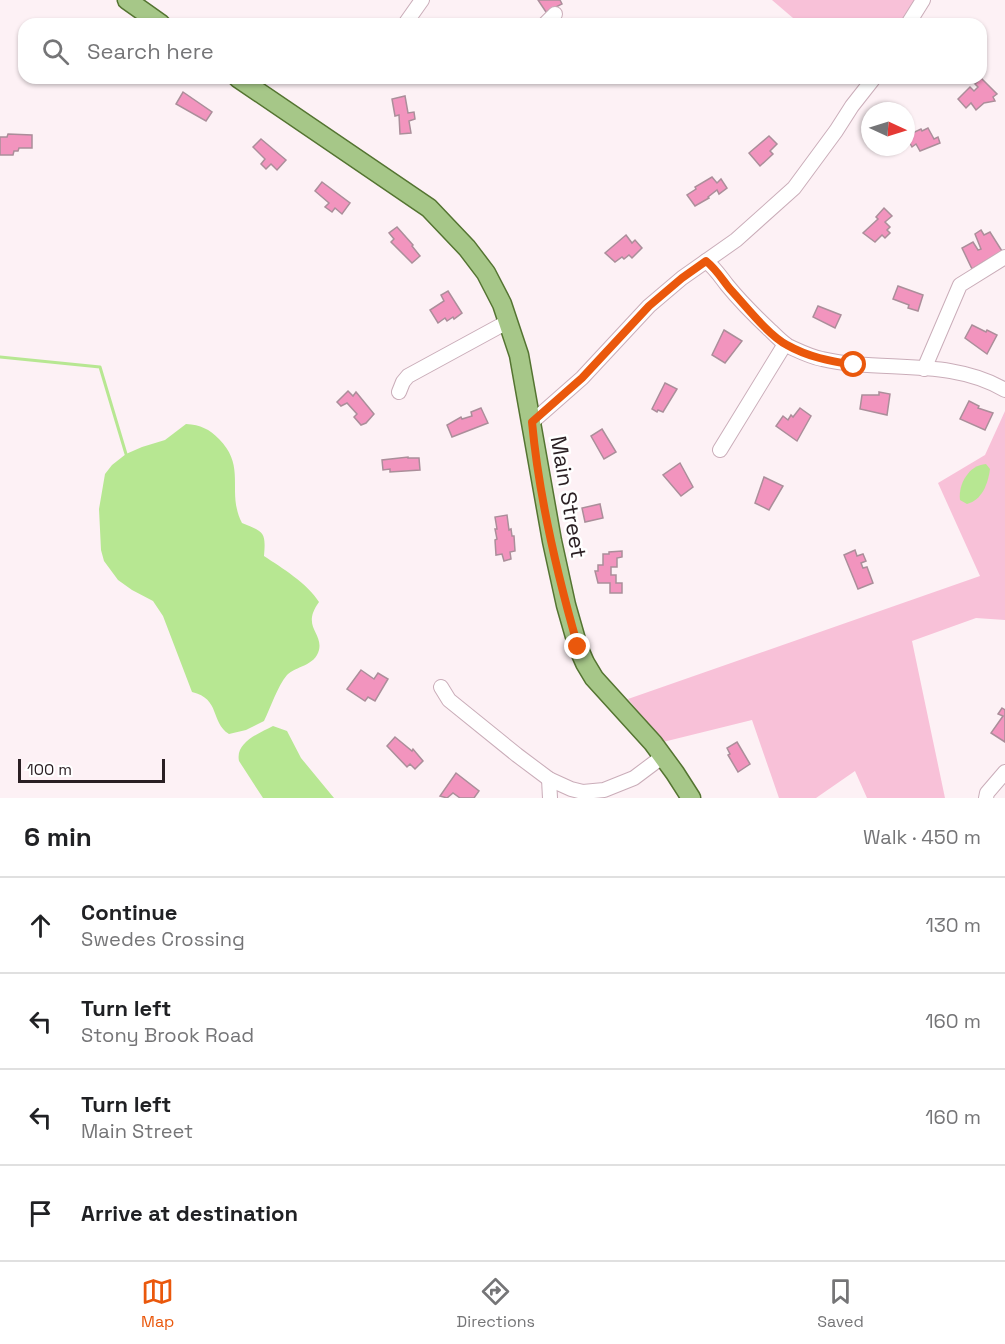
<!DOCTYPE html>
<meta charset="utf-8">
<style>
:root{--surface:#fff;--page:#f2f2f2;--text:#202124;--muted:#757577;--line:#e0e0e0;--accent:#ea580c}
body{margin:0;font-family:"Space Grotesk",sans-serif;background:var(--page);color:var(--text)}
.compass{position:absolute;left:861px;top:102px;width:54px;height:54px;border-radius:50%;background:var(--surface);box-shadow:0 2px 4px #0004;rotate:94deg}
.scale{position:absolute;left:18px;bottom:15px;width:147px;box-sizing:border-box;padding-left:6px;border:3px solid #2a1f23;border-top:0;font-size:16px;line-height:21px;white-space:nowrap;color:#2a1f23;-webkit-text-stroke:4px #fff;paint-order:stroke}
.stop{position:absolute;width:18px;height:18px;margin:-14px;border:4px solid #ea580c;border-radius:50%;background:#fff}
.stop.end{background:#ea580c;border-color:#fff;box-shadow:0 2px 6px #0008}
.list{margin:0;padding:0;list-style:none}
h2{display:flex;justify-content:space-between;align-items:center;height:78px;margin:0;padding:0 24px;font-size:26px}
h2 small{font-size:20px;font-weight:400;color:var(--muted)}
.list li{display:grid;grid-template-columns:39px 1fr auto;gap:18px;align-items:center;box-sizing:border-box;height:96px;padding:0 24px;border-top:2px solid var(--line)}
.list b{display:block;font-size:22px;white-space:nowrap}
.list p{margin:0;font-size:20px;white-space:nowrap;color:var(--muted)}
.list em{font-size:20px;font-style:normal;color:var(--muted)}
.icon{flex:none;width:33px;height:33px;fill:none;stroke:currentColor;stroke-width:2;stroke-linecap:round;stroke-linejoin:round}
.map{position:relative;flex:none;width:1005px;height:798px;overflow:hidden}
.search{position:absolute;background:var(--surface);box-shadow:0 2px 4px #0004;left:18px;right:18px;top:18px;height:66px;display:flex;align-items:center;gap:15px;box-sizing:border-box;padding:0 21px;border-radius:18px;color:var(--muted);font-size:22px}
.sheet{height:462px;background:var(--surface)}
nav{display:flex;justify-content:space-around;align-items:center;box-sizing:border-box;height:84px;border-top:2px solid var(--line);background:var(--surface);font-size:16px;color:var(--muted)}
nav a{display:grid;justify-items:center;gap:3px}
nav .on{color:var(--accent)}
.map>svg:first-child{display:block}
</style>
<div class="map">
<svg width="1005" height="798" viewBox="0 0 1005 798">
<rect width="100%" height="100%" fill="#fdf1f5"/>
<g fill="#f8c1d8">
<path d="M772,0H918L902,24H800Z"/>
<path d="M1005,411V620L976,618L912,641L945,798H867L855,771L816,798H779L752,720L663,742L628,699L980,576L938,483L985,455Z"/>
</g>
<g fill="#b7e792">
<path d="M186,424C201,425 209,429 219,439C247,467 226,492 242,523C264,532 266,532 264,556C282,568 307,583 319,602C301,627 323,632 319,650C315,666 296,666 287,675C277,687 271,707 264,721L246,730L229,734C210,722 221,699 192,692L163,616L153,601L132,590L118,580L104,561L101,550L99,509L105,474L112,465L126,454L142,447L165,440Z"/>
<path d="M986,464L990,469C988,484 982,500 967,504L960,500C958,484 969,465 986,464Z"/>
<path d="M273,726L287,731L301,758L334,798H263L239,761C235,742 260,733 273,726Z"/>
</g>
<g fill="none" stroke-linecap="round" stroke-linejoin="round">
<path stroke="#b7e792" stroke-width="3" d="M0,357L100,367L126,454"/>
</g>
<g fill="#f294be" stroke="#ab8e9a" stroke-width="1.5">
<path d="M538,0H560L562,4L546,12Z"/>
<path d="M981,78L997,94L993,97L995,101L984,103L976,110L971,103L966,108L958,99L970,87L974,91L978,87L975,84Z"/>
<path d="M183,92L212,112L206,121L176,104Z"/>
<path d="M405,96L408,113L414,112L415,119L409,121L411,133L400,134L399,115L395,116L392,99Z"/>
<path d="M928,128L934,139L938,137L940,143L920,151L916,144L912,147L906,136L921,129L922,131Z"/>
<path d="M8,134L32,135V148H19L18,151H14L13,155H0V137H7Z"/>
<path d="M769,136L777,144L770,151L773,154L760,166L749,153Z"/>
<path d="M261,139L286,160L277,170L271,164L266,169L261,164L265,159L253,147Z"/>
<path d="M712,177L717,183L721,179L727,188L719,194L717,190L708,197L709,198L695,206L687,195L696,189L695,187Z"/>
<path d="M322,182L350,203L342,214L335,208L332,212L325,207L329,203L315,191Z"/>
<path d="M884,208L892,216L885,222L890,227L887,230L890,233L885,238L882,235L875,242L863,233L878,219L876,217Z"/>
<path d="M397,227L413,245L412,246L420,256L412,263L391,242L394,239L389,233Z"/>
<path d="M981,230L984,235L990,232L1002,251L972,269L962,248L973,242L978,250L981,249L975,234Z"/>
<path d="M626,235L632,243L635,240L642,248L632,258L629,255L624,259L622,257L615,262L605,253Z"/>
<path d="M898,286L923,295L918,311L908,308L909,305L893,299Z"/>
<path d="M448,291L462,313L454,319L453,317L447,321L445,318L438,323L430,310L444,301L441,295Z"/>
<path d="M818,306L841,315L835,328L813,317Z"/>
<path d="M972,325L986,332L987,330L997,335L987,354L965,338Z"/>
<path d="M724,330L742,341L725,363L712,355Z"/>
<path d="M665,383L677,389L663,412L658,410L657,412L652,409Z"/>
<path d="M348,391L353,396L356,392L374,414L366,423L361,425L354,417L357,414L347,403L341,406L337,402Z"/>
<path d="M879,392L890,394L887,415L860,409L862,395H879Z"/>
<path d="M969,401L979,406L978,408L993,413L985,430L960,419Z"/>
<path d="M481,408L488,423L452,437L447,425L461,417L462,419L472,416L471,412Z"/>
<path d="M800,408L811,416L797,441L776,426L783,416L788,420L791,415L793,417Z"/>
<path d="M602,429L616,452L604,459L591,436Z"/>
<path d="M408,457V458H419L420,470L390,472V469L383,470L382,460Z"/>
<path d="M680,463L693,487L681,496L663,475Z"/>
<path d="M764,477L783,486L769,510L755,503Z"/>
<path d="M600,504L603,518L585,522L582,508Z"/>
<path d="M507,515L509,530L511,529L512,536H514L515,551L510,552L511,559L504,561L502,554L496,555L495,540L497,539L495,529H497L495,517Z"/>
<path d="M855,550L857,556L863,554L866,561L861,563L863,568L867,567L873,583L858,589L844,555Z"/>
<path d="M622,551V557L617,558V567H611V575H616V583H622V593H610V583H598L595,571H598V565H603V554H609V552Z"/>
<path d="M361,670L374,679L378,673L388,679L375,701L368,697L365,701L347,689Z"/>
<path d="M1002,708L1005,710V742L991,733L1003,716L998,714Z"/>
<path d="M395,737L412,751L413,749L423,761L415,769L410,764L407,767L387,746Z"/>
<path d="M737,742L750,764L738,772L728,755L730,754L727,748Z"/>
<path d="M456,773L479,791L474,798H460L453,793L447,798L440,796Z"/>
</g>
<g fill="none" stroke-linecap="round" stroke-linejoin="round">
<g stroke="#caadb9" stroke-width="16">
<g id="minor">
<path d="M405,24L422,0"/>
<path d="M545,24L555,14"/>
<path d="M908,24L923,0"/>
<path d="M706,261C715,268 720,276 727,285C740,301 756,317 771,331C776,336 782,342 788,346C799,351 811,357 822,359C882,373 950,357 1005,390"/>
<path d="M924,369L960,285L1005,257"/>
<path d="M399,392L403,382L408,376L509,321"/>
<path d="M532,422L582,378L649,306L682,278L736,240L794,188L836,131L852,106L874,78"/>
<path d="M720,450L785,344"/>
<path d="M441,687L449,700L517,755L549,779L571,789L583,792L604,790L634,778L662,757"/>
<path d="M549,779L550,798"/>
<path d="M986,798L987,793L1005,772"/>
</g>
</g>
<g stroke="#547431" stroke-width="21">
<g id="major">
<path d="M127,0L161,24"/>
<path d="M238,78L429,208L467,248L486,273L502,304L519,355L552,541L566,605L578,647L585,663L594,678L653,743L675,773L691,798"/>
</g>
</g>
<use href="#minor" stroke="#fff" stroke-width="14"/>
<use href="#major" stroke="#a6c788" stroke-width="18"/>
</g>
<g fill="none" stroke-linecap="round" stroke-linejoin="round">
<path stroke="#ea580c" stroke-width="8" d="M578,647C557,574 539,498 532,422L582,378L649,306L682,278L706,261C716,269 722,279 730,289C745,305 768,335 787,345C808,357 830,361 854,365"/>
</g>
<g text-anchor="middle" stroke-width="5" stroke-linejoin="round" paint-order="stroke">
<g font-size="22" fill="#2a1f23" stroke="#fff">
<text transform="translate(569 497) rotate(80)" y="8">Main Street</text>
</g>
</g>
</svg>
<svg class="compass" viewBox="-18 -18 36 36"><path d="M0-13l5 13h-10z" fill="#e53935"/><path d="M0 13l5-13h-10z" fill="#757577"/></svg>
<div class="scale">100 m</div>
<div class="stop" style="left:854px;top:365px"></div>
<div class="stop end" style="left:578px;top:647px"></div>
<div class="search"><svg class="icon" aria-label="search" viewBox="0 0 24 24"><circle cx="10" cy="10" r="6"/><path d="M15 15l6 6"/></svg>Search here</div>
</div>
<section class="sheet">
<h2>6 min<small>Walk · 450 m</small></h2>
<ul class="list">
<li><svg class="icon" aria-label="ahead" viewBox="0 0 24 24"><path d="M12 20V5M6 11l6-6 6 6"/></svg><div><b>Continue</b><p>Swedes Crossing</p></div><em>130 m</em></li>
<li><svg class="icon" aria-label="left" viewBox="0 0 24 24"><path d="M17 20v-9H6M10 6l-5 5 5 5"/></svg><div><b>Turn left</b><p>Stony Brook Road</p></div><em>160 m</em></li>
<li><svg class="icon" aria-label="left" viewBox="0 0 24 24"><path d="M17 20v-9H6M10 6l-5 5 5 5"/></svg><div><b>Turn left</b><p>Main Street</p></div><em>160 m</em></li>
<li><svg class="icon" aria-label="arrive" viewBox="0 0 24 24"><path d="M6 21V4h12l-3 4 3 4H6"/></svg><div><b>Arrive at destination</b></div></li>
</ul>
</section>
<nav>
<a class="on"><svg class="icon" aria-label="map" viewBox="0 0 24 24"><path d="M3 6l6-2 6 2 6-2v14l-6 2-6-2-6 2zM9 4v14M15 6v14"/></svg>Map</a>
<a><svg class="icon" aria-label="directions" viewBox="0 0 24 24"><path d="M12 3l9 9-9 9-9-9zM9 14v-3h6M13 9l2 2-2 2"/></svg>Directions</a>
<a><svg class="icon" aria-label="saved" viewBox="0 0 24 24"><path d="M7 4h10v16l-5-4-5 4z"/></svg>Saved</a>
</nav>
